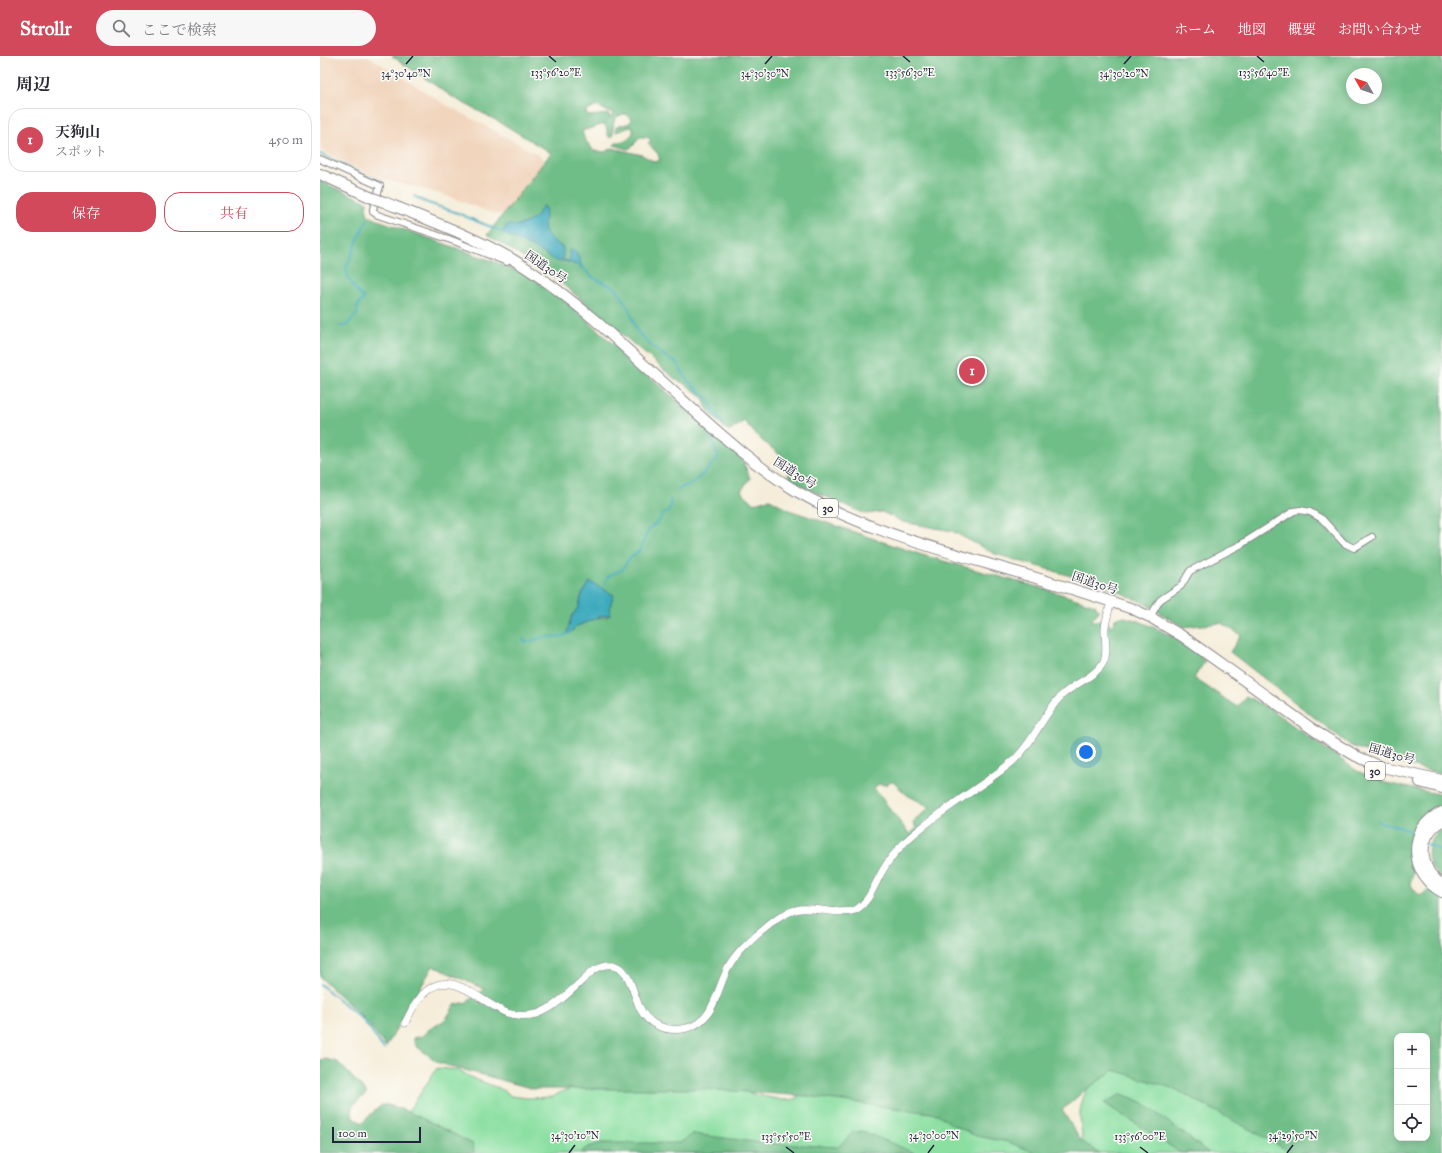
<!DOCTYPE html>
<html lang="ja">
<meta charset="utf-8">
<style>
:root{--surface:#fff;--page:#f7f7f7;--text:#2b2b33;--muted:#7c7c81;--line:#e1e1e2;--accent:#d1495b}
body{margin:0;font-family:"IM FELL Great Primer","Noto Serif JP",serif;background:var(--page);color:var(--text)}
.controls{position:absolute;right:12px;bottom:12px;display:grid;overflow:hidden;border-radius:8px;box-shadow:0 2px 10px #0003}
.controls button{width:36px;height:36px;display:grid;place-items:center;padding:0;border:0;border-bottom:1px solid var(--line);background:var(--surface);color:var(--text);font:20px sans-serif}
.compass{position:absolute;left:1026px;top:12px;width:36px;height:36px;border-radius:50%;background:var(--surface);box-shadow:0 2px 10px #0003;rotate:310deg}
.scale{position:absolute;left:12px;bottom:10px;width:89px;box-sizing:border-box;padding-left:4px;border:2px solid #22223b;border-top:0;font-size:11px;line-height:14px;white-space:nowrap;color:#22223b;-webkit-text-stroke:3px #fdfcf7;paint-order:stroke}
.you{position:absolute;left:766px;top:696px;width:14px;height:14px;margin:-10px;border:3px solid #fff;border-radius:50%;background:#1a73e8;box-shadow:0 0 0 6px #1a73e833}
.badge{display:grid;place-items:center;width:26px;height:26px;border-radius:50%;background:var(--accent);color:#fff;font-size:13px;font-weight:700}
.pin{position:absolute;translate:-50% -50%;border:2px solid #fff;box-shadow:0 1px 4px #0006}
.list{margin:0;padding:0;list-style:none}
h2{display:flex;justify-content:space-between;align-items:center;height:52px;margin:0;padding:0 16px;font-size:17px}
h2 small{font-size:13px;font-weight:400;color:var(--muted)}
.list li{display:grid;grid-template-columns:26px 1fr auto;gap:12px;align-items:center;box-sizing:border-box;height:64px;margin:0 8px 8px;padding:0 8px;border:1px solid var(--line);border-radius:16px}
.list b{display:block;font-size:15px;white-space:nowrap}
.list p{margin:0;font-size:13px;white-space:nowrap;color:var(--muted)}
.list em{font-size:13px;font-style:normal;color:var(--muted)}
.actions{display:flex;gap:8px;padding:12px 16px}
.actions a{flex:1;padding:9px 0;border:1px solid var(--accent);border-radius:16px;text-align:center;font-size:14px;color:var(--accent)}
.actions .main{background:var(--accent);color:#fff}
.icon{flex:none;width:22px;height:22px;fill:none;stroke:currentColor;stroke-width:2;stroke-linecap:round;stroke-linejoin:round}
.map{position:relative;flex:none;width:1122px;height:1097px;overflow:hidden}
header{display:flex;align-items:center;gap:24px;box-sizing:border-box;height:56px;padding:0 20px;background:var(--accent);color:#fff}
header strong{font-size:19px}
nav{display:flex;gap:22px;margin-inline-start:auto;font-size:14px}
.search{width:280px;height:36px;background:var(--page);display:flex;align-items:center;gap:10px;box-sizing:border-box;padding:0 14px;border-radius:22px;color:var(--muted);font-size:15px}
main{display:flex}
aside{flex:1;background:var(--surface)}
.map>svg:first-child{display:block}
</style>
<header>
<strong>Strollr</strong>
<div class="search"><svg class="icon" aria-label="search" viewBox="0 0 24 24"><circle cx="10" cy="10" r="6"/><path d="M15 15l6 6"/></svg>ここで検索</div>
<nav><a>ホーム</a><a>地図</a><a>概要</a><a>お問い合わせ</a></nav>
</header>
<main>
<aside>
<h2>周辺<small></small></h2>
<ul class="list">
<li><span class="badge">1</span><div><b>天狗山</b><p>スポット</p></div><em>450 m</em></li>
</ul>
<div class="actions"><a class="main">保存</a><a>共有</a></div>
</aside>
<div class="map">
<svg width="1122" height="1097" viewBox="0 0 1122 1097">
<rect width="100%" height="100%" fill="#fdfcf7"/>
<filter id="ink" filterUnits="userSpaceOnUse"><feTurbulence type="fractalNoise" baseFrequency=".025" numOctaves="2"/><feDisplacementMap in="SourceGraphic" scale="8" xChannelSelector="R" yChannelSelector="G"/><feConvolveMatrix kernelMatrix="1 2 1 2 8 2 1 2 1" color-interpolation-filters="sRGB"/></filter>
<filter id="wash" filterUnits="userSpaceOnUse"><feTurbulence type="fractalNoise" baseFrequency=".012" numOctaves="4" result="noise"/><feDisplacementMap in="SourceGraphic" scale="16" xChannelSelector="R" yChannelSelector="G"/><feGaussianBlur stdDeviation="0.9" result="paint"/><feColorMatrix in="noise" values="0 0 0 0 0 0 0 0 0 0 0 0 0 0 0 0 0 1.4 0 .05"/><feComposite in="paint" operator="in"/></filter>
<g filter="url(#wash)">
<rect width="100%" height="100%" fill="#f5edd9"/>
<path fill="#f1d5bd" d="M0,0H48L123,47L217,98L222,102L224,108L193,149L182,158H175L124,139L68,124H61L3,96L0,94Z"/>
<g fill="#8adfa1" stroke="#56806e">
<path d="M786,1011L847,1027L989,1097H761C764,1084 760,1070 760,1056C761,1042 770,1028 776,1015Z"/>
<path d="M117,1012L139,1014L150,1021L181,1033L191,1040L207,1042L233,1041L241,1036L264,1030L393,1024L436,1039L463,1044L477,1043L480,1033L613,1052L738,1097H140L135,1091L88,1056Z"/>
</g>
<g fill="#6fbe87" stroke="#487061" fill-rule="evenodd">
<path d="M72,0H1122V125L1121,126L1120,134L1122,138V718L1075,706L1031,690L910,596L921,579L901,567L863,571L824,547L786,530L675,498L632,475L583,466L562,456L546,458L483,431L469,421L467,412V404L440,383L424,365L410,375L403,371L387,353L383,342L367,329L355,323L232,219L167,179L231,97L183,68L134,42ZM1032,18H1056V42H1032ZM277,50L289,56H293L292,61H289V58L269,60L266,57L267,55ZM307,58L311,64L310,67L296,71V76L310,71L313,72V77C308,83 304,86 296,86L294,89L308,93L313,90L319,81H327L331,84L328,87L338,98L340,104L335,106L322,99L292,92L285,96L274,95L265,84L262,75L284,68C288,72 286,78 290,82L293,80C293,68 292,59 307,58Z"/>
<path d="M0,125L47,146L46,152L48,159L55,163L178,207L193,214H201L243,243L422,403L430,422L421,435L434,447L450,443L469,454L602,499L728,534L775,549L779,555L771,565H782L792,570L795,563C798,562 801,560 804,561C826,565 871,588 885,605L874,622L917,651L926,640L950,653L1037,715L1066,727L1122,739V751L1103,761L1093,774L1089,792L1094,815L1090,827L1096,837L1102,839L1109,833L1122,841V1097H973L855,1033L794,1014L763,1036L742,1054L761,1085L780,1097H717L688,1086L656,1080L631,1068L618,1058L486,1040L386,1033H214L119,1007L96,990L93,982L103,980C110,971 111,973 120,967C126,964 131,956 134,949L147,946L164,933L113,910L66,991L44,963L0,921ZM262,538L291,546L287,561C278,560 266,565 258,569C254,572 252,575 248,577L251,562L259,550ZM570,726H573L587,739L610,751L593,766L596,772L589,778L554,732L559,728L565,729ZM1077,980H1107V1082H1077Z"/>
<path d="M1122,772V822C1120,820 1116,818 1115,816C1103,802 1108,781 1122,772Z"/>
<path d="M6,1003L18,1006L47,1037L32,1050V1060L42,1067C47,1063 57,1051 63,1049C76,1046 138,1081 153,1088L154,1097H0V1005Z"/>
<path d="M802,1038L822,1046L889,1097H861L784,1047Z"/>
<path d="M542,1075L595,1097H260L266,1092L281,1087H360L373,1078L443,1087L518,1091L532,1077Z"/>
</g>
<g fill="#3daabd" stroke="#30667c">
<path d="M223,149C230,159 221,164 225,174C227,181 237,187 243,192V204L250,205L249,194L252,193L257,198L263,213L257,209L244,205H236L218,194L182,177L186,170L191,168L192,170C208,168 216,164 223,149Z"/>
<path d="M270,526L294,539L291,546L290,559L281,560L257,570L249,578L247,577L251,562L259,550L262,538Z"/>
</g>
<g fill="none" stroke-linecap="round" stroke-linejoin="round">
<g stroke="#3daabd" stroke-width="2">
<path d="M0,98L44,119L61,125"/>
<path d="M94,140L105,146L135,156L185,177"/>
<path d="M261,210L272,221L297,233L310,255L316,274L331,290L349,303L355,305L368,325L387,342L393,354L404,369"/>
<path d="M20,270H26L33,262L37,259L38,249L44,242L39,238L28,222L26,213L44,169L48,163"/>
<path d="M358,435L363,430H368L371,427L374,426L396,405L398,400L392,384L394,380"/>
<path d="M283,534L287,522L290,519L302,514L309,503L320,494L328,474L340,464L342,459L348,456L351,449L350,444"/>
<path d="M203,583L206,586L211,585L224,581L244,580L249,576"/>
<path d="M1058,765L1063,768H1071L1090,775L1094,782"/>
<path d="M1107,788L1122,795"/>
<path d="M0,928L42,963L64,993"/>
</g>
</g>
</g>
<g filter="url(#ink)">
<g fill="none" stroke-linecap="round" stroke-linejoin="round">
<g stroke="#8c888a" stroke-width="8">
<g id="minor">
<path d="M0,103L60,130L53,153V156L58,159L134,185L187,206L192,203"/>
<path d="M830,561L840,544L861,530L870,515L920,489L974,455L980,454L990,456L1002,463L1024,487L1034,492L1052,481"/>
</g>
</g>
<g stroke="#8c888a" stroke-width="8">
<path id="tertiary" d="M85,967C89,960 92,952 97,946C126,904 157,945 187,957C196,960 208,960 217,958C238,951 258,927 275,913C307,897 310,929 319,950C327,969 347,977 367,972C394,965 396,936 407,914C414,900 425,890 437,879C450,869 462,856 480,853C495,851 525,860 537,853C550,845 555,827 563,814C569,803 578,793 587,784C611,762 641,743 668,724C676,718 685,712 693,705C713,687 722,660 741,640C753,628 775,621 783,607C789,596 784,583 785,572C786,563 789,554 791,546"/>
</g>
<g stroke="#8c888a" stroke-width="12">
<g id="trunk">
<path d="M0,118L50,141"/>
<path d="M64,146C107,163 152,180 192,203C222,221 250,243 276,265C307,293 337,321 368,349C403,381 438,412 478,436C541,472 610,491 679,511C724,524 769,538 813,553L830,561L862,580L998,677L1036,700L1062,711L1122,724"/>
<path d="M1100,726L1122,732"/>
<path d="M1122,756C1086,771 1089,819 1122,836"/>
<path d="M1122,765C1097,778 1098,814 1122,828"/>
</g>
</g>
<use href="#minor" stroke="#fff" stroke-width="6"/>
<use href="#tertiary" stroke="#fff" stroke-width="7"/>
<use href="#trunk" stroke="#fff" stroke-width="10"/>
<g stroke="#8c888a" stroke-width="12" stroke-linecap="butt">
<path id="trunk-bridge" d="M50,141L64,146"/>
</g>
<use href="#trunk-bridge" stroke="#fff" stroke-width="10"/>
</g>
</g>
<path fill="none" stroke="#22223b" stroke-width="1.5" d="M229,0L236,6M583,0L590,6M937,0L944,6M86,8L93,0M445,8L452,0M804,8L811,0M466,1091L474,1097M820,1091L828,1097M249,1097L255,1089M608,1097L614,1089M967,1097L973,1089"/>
<g text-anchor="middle" stroke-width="3" stroke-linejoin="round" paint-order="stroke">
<g fill="#fdfcf7" stroke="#646373" stroke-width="1">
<rect x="498" y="443" width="20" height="18" rx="3"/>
<rect x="1045" y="706" width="20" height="18" rx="3"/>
</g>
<g font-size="11" font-weight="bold" fill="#22223b">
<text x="508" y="456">30</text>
<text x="1055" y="719">30</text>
</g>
<g font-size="12" fill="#22223b" stroke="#fdfcf7">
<text transform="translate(226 211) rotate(34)" y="4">国道30号</text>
<text transform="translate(475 417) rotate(32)" y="4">国道30号</text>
<text transform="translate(775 527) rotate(18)" y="4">国道30号</text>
<text transform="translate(1072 698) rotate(16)" y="4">国道30号</text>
</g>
</g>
<g font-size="10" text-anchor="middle" fill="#22223b" stroke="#fdfcf7" stroke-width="3" stroke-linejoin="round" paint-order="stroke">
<text x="944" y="20">133°56'40"E</text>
<text x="236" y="20">133°56'20"E</text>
<text x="590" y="20">133°56'30"E</text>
<text x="86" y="21">34°30'40"N</text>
<text x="445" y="21">34°30'30"N</text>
<text x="804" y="21">34°30'20"N</text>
<text x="255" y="1083">34°30'10"N</text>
<text x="614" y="1083">34°30'00"N</text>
<text x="973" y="1083">34°29'50"N</text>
<text x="466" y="1084">133°55'50"E</text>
<text x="820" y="1084">133°56'00"E</text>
</g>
</svg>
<div class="controls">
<button>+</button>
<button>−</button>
<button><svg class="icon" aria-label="locate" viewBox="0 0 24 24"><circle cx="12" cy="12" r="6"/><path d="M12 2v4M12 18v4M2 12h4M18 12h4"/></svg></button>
</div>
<svg class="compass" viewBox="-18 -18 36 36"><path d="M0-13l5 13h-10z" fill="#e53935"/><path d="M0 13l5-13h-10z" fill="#7c7c81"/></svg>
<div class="scale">100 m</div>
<div class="you"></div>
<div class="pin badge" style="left:652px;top:315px">1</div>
</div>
</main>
